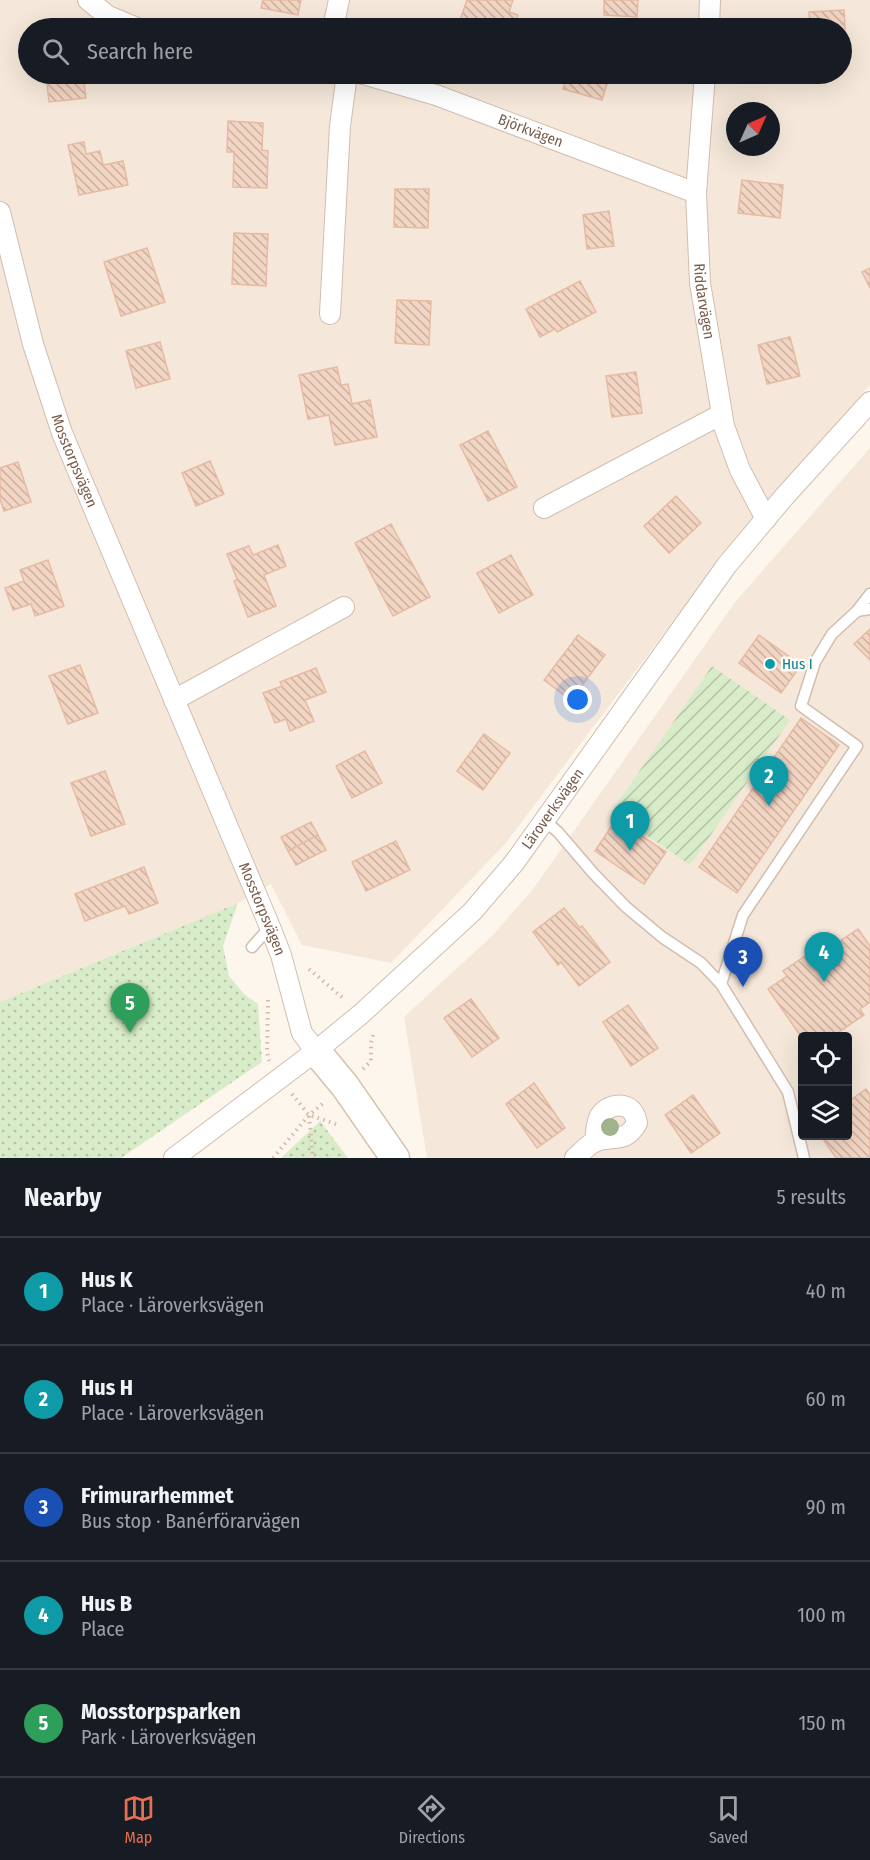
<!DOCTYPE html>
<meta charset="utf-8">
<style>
:root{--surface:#171b24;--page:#20242c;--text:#f1f3f6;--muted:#9ea1a6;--line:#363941;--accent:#e76f51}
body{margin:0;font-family:"Fira Sans Condensed",sans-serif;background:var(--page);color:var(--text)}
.controls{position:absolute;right:18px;bottom:18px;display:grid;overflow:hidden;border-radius:6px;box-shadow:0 6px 24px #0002}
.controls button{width:54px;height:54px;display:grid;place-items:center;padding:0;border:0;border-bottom:2px solid var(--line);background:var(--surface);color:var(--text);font:30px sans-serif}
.compass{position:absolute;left:726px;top:102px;width:54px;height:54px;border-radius:50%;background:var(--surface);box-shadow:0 6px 24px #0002;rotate:45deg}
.you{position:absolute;left:578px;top:700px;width:21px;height:21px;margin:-15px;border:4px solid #fff;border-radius:50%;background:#1a73e8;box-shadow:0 0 0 9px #1a73e833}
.badge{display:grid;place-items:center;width:39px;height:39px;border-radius:50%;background:var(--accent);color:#fff;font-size:20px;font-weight:700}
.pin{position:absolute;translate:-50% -50px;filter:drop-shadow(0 2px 3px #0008)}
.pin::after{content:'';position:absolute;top:32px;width:21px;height:18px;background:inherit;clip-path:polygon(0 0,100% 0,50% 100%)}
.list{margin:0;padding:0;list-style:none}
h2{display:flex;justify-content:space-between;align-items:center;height:78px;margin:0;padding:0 24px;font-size:26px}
h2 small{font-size:20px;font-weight:400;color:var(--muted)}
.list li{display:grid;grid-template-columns:39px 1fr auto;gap:18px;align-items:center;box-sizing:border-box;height:108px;padding:0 24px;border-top:2px solid var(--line)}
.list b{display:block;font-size:22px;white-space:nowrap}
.list p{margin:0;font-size:20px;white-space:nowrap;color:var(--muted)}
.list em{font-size:20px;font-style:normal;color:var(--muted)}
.icon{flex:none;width:33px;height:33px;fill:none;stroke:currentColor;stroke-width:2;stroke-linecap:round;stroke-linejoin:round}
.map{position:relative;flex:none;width:870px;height:1158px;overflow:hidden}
.search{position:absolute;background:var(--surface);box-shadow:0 6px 24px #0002;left:18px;right:18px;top:18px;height:66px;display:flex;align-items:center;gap:15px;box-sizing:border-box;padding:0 21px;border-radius:33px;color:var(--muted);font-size:22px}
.sheet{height:618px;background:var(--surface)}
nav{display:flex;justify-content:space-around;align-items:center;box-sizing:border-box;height:84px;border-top:2px solid var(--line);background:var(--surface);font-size:16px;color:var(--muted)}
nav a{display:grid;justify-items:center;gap:3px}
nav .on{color:var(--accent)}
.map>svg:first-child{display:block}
</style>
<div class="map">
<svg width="870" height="1158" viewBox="0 0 870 1158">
<defs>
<pattern id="park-dots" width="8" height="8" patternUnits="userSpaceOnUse" patternTransform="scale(1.5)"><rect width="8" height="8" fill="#d8ecc9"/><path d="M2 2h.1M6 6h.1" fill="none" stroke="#b4c2a5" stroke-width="1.8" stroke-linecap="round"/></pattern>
<pattern id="garden-furrows" width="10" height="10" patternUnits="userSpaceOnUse" patternTransform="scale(1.5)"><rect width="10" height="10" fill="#d8ecc9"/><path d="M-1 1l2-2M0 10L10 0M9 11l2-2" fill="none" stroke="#b4c2a5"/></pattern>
<pattern id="building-back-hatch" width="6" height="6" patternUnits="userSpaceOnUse" patternTransform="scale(1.5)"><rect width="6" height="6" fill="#f3d5c3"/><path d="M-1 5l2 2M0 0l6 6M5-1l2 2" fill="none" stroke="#cab0a1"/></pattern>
</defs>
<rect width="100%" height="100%" fill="#fdf6ec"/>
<g fill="#f5e8da" fill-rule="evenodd">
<path d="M0,0H870V385L723,555L505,844L391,963L302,945L271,884L238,903L0,1002ZM28,28H842V74H28ZM735,111H771V147H735Z"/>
<path d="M870,448V1158H427L404,1017L493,935L533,889L736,601ZM802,1036H848V1136H802Z"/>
</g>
<g fill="url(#park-dots)">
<path d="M238,903L223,946L229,976L244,994L258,1004L262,1062L121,1158H0V1002Z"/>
<path d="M320,1121L348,1158H281Z"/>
</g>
<path fill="url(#garden-furrows)" d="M712,666L790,720L690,865L612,811Z"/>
<g fill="url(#building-back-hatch)" stroke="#e6bba3" stroke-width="1.5">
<path d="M263,0H301L298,15L261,8Z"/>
<path d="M467,0H513L509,12L518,15L513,28H475L459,23Z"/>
<path d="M604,0H638L637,17L604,15Z"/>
<path d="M844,10L847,62H842V28H810L809,12Z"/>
<path d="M46,74H83L86,98L49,102Z"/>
<path d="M568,74H610L602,100L563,89Z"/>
<path d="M228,121L263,123L262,150L268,151L267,188L233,187L234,152H227Z"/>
<path d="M84,142L86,154L100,151L103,165L123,161L128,185L79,195L68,145Z"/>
<path d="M742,180L783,185L780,218L738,213Z"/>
<path d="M395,189H429L428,228L394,227Z"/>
<path d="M609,211L614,246L587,249L583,215Z"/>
<path d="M234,233L268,234L266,286L232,284Z"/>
<path d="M147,248L165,302L121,316L104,262Z"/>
<path d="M870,268V288L862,272Z"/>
<path d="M580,281L596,312L557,332L555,329L540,337L526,309Z"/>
<path d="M397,300L431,301L429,345L395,343Z"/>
<path d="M790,337L800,376L767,384L758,345Z"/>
<path d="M160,342L170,379L136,388L126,351Z"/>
<path d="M337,367L341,385L348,384L352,404L370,400L377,437L335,445L329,415L308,419L299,375Z"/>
<path d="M636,372L642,413L612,417L606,376Z"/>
<path d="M488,431L517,487L488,501L460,445Z"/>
<path d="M210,461L224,494L196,506L182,473Z"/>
<path d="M18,462L31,502L4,511L0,499V468Z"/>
<path d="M676,496L701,523L669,553L644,526Z"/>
<path d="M391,524L430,597L393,616L355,543Z"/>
<path d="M278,545L286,566L264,575L276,606L248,617L234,581L237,579L227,554L249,546L253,555Z"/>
<path d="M511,555L533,595L499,613L477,573Z"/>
<path d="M48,560L64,606L35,616L31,604L13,610L5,588L24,581L20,570Z"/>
<path d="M870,629V660L854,644Z"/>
<path d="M578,635L605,655L571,700L544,680Z"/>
<path d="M759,635L801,665L781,693L739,663Z"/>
<path d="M80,665L98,713L68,724L49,676Z"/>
<path d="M316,668L326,692L305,700L314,721L290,731L286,719L275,723L263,693L282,686L280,682Z"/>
<path d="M801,718L839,745L737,893L699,867Z"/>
<path d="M484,734L510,753L483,790L457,771Z"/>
<path d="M365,751L382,783L352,798L336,766Z"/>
<path d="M105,771L125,824L91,836L71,783Z"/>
<path d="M616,819L666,852L644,884L595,851Z"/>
<path d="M311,822L318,835L288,851L281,837Z"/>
<path d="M318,835L326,850L296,865L288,851Z"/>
<path d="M396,841L410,870L366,891L352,862Z"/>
<path d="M144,867L158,903L129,914L125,906L85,921L75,894Z"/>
<path d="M564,908L580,928L582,926L610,962L579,986L561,962L558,965L533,932Z"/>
<path d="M858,929L870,946V1002L860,1009L864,1015L833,1036L829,1032L823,1036H802V1038L768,989L787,976L783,971L817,948L822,953Z"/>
<path d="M471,999L499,1038L472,1057L444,1018Z"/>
<path d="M628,1005L658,1048L631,1066L603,1022Z"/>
<path d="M534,1083L565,1128L537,1148L506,1104Z"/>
<path d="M866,1089L870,1095V1158H836L821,1136H848V1102Z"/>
<path d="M693,1095L720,1133L691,1153L665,1115Z"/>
</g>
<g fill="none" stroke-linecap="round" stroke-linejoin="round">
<g stroke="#d1beb0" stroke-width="13">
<g id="lane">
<path d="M857,611L870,594"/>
<path d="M545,821L558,832L593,873L626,907L662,937L701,963L721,984L788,1092L804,1158"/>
<path d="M252,947L270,927"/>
<path d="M721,984L743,915L857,746L801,706L815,662L832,634L857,611L870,609"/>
</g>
</g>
<g stroke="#d1beb0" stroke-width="22">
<g id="street">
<path d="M88,0L108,16L137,28"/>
<path d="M333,28L339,0"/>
<path d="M709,28L710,0"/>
<path id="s1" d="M363,74L436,95L696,193"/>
<path id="s2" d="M705,74L696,193L700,283L724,426L740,470L766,519"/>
<path id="s3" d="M0,212L33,344L62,433L270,927L281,955L302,1033L316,1051"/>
<path d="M330,314L340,126L347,74"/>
<path d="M544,508L722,414"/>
<path d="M174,700L344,607"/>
<path id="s4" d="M174,1158L316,1051L361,1014L472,912L514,863L727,565L784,497L870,402"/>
<path d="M575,1158C581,1153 588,1145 594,1142C611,1134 625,1145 637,1123C636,1120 636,1117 634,1114C627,1100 604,1105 599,1118C596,1125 596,1134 595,1142"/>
</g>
</g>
<g stroke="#d6c0b0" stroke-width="31">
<path id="secondary" d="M316,1051L345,1086L395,1158"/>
</g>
<g stroke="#d9b8a5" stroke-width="4" stroke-dasharray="1.5 4.5" stroke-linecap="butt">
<path d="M309,969L344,999"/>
<path d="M268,1000L267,1052L269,1061"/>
<path d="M363,1069L371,1061V1043L374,1032"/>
<path d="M292,1094L309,1115L339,1125"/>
<path d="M309,1116L313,1158"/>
<path d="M273,1158L309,1115L326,1101"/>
</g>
<use href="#lane" stroke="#fff" stroke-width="10"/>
<use href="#street" stroke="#fff" stroke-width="20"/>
<use href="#secondary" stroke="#fff" stroke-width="28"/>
</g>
<circle fill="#a0b28e" cx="610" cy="1127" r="9"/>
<circle fill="#0f9aa8" stroke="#fffaf3" stroke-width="2" cx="770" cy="664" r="6"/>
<g text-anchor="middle" stroke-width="5" stroke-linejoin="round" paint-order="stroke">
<g font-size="15" fill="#7a5c4d" stroke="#fffaf3">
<text dy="5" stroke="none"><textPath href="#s1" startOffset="177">Björkvägen</textPath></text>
<text dy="5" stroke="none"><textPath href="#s2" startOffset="228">Riddarvägen</textPath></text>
<text dy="5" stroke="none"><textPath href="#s3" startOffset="260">Mosstorpsvägen</textPath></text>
<text dy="5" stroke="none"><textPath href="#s4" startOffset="518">Läroverksvägen</textPath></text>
<text dy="5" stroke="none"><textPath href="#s3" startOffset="746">Mosstorpsvägen</textPath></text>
</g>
<g font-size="15" fill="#0d838f" stroke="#fffaf3" text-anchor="start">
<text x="782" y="669">Hus I</text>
</g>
</g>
</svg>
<div class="controls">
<button><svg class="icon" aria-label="locate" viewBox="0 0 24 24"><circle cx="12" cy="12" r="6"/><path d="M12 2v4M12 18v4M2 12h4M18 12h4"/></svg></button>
<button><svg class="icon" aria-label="layers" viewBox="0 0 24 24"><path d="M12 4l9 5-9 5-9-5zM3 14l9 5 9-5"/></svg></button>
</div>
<svg class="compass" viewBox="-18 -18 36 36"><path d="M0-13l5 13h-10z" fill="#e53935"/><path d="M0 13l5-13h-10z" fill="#9ea1a6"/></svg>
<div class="you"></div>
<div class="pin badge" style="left:630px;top:851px;background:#0f9aa8">1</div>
<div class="pin badge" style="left:769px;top:806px;background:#0f9aa8">2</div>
<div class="pin badge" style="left:743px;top:987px;background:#1a4fb4">3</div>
<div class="pin badge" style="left:824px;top:982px;background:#0f9aa8">4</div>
<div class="pin badge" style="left:130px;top:1033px;background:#2e9e5b">5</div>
<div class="search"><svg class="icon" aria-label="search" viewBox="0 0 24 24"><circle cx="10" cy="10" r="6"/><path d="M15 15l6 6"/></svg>Search here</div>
</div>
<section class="sheet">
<h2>Nearby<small>5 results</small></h2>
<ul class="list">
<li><span class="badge" style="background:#0f9aa8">1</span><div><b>Hus K</b><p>Place · Läroverksvägen</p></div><em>40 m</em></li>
<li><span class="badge" style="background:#0f9aa8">2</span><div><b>Hus H</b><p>Place · Läroverksvägen</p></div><em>60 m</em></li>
<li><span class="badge" style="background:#1a4fb4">3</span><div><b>Frimurarhemmet</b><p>Bus stop · Banérförarvägen</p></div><em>90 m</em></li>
<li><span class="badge" style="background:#0f9aa8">4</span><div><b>Hus B</b><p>Place</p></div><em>100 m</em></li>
<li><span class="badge" style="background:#2e9e5b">5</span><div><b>Mosstorpsparken</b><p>Park · Läroverksvägen</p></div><em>150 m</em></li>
</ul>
</section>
<nav>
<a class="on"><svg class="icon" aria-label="map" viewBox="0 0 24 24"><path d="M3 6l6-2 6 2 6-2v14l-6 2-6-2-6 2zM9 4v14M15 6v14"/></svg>Map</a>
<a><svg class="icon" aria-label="directions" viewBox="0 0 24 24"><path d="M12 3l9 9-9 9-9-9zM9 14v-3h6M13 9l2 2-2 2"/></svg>Directions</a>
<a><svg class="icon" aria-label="saved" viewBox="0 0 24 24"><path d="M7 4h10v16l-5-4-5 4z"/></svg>Saved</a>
</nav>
